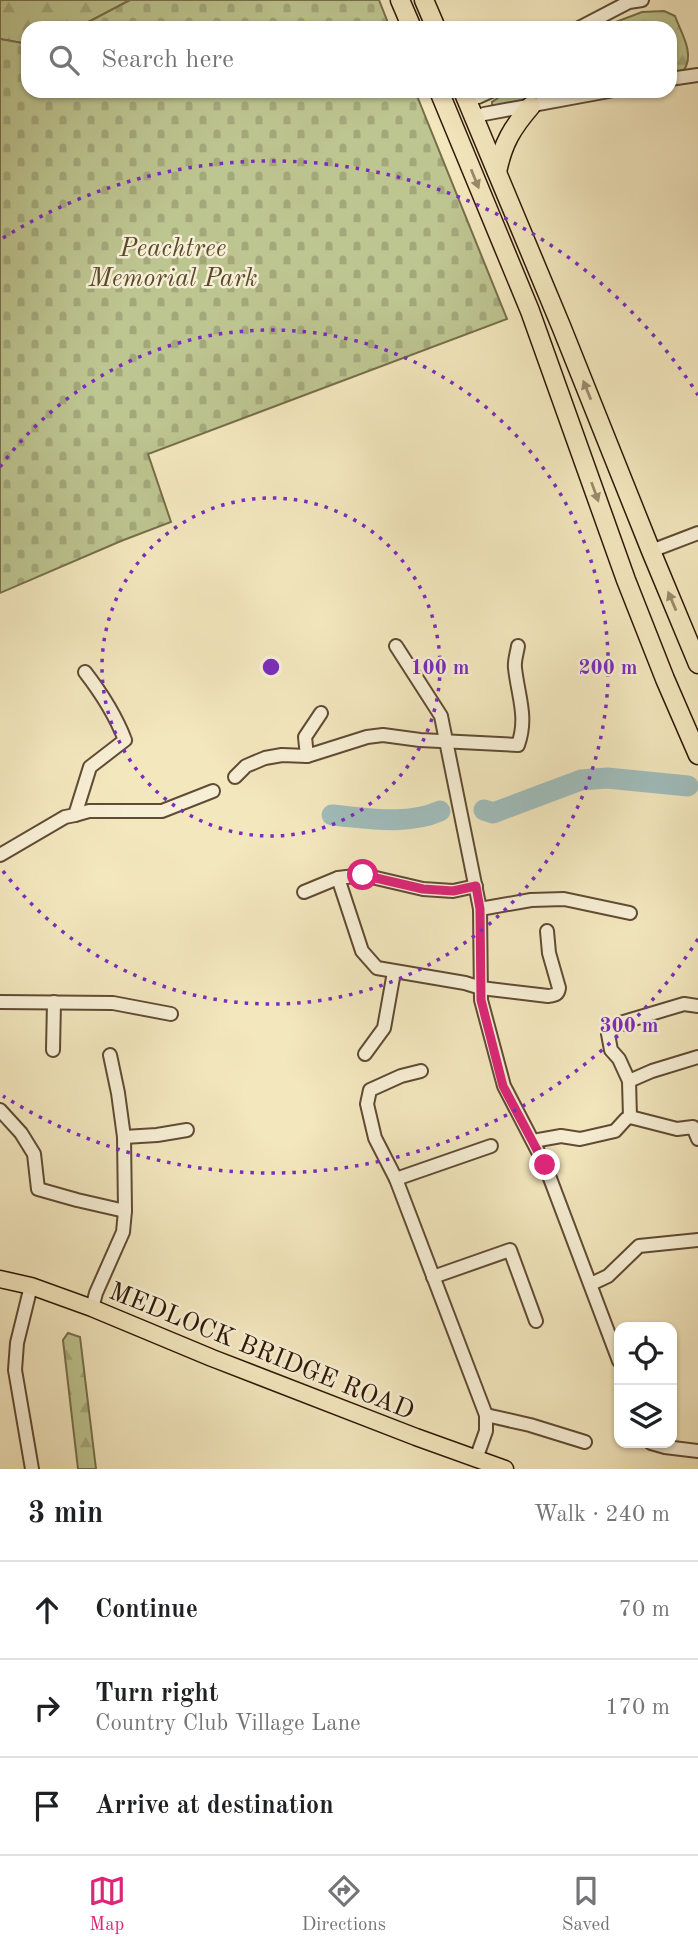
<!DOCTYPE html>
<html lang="en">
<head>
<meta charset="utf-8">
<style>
	:root { --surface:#fff; --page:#f6f6f6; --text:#202124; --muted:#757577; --line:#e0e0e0; --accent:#db2777 }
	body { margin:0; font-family:"Old Standard TT",serif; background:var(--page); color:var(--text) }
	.controls { position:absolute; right:21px; bottom:21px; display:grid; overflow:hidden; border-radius:14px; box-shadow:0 2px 5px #0004 }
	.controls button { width:63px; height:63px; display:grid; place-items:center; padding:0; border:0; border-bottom:2px solid var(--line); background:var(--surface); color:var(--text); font:35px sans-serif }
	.stop { position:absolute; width:21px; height:21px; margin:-16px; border:5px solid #db2777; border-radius:50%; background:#fff }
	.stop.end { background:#db2777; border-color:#fff; box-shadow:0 2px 7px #0008 }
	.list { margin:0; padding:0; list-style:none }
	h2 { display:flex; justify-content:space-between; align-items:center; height:91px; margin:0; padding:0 28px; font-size:30px }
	h2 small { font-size:23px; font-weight:400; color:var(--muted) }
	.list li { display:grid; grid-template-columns:46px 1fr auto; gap:21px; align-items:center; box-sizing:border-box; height:98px; padding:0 28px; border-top:2px solid var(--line) }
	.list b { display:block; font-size:26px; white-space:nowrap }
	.list p { margin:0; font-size:23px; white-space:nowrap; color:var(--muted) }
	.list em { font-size:23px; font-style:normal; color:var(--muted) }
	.icon { flex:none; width:38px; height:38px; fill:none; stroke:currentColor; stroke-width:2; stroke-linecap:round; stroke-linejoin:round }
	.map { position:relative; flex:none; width:698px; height:1469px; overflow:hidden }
	.search { position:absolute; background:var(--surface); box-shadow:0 2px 5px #0004; left:21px; right:21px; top:21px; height:77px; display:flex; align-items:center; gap:18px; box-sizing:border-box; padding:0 24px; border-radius:21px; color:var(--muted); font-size:26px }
	.sheet { height:385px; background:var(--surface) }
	nav { display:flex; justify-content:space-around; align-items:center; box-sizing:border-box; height:98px; border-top:2px solid var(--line); background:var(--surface); font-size:19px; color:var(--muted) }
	nav a { display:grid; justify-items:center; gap:4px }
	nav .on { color:var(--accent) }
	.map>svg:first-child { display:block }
</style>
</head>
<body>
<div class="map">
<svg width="698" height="1469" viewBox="0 0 698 1469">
	<defs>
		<pattern id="forest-firs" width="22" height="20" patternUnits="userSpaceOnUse" patternTransform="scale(1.75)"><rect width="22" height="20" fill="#bdc590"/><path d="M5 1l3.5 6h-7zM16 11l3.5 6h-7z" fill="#a3a87b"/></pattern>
		<pattern id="cemetery-stones" width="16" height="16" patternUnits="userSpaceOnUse" patternTransform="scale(1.75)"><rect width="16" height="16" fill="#bdc590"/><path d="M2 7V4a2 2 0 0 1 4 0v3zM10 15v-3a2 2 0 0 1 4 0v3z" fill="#a3a87b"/></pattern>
	</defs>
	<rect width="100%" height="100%" fill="#f3e7be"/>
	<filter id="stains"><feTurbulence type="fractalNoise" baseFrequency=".00286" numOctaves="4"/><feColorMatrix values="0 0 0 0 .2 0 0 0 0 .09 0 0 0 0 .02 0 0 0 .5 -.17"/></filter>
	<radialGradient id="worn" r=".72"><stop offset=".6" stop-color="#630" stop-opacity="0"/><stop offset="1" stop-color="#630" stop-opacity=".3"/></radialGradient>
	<g fill="url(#forest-firs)" stroke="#766e4b" stroke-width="2">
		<path d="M0,0H130L77,28H28V44L0,39Z"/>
		<path d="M664,11L675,16C681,33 695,53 684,70L670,73V28H600L642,12Z"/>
		<path d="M508,91H567L496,107L492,106V102Z"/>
		<path d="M68,1333L80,1337L96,1469H78L63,1340Z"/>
	</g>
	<g fill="url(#cemetery-stones)" stroke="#766e4b" stroke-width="2">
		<path d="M130,0H379L390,28H77Z"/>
		<path d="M0,39L28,44V91H415L507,319L148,454L171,522L121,541L0,593Z"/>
	</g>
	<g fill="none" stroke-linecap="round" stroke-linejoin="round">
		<g stroke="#a0bdbc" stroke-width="21">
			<path d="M484,810L493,813L581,780L607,778L688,786"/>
			<path d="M332,815C367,818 406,826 440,811"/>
		</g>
		<g stroke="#604b34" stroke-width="16">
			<g id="minor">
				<path d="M579,28L629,2L642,0"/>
				<path d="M670,79L698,75"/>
				<path d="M478,97L491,91"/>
				<path d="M484,114L609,91"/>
				<path d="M651,551L698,533"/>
				<path d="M396,646L441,716L480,909L481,1000L504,1086L545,1165L619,1361"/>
				<path d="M307,756L305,737L321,713"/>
				<path d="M235,777L246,766L265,758L282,755L307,756L367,737L383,735L420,740L518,745C528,717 518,696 515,668C514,661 517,653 518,646"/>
				<path d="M75,815L89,811H162L213,791"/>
				<path d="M0,855L65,817L75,815L90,767L125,740C115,714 102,694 85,672"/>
				<path d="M338,878L362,951L377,968L465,983L481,988L548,996C555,995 558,995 559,988L549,953L547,931"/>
				<path d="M304,892L338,878L363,875L423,889L453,891L476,886"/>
				<path d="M480,909L531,900L564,899L630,913"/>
				<path d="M0,1002L113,1003L171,1014"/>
				<path d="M698,1006L684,1004L617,1024L608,1034L611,1050L619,1059L629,1081L652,1071L698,1057"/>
				<path d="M53,1050L54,1002"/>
				<path d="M365,1054L384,1028L394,972"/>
				<path d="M421,1071L401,1076L370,1090L367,1104L375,1138L396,1179L486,1415V1431L476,1459"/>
				<path d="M629,1081L630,1117"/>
				<path d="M0,1110L21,1133L34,1154L38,1189L77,1200L125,1211"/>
				<path d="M124,1137L157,1135L187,1130"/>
				<path d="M533,1141L561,1136L580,1139L615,1131L626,1119L630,1117L677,1129L693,1127L698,1139"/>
				<path d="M396,1179L491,1146"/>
				<path d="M433,1277L510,1250L536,1321"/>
				<path d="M591,1284L608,1276L639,1246L698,1240"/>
				<path d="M31,1286L17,1343L15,1370L32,1469"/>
				<path d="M92,1308L96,1293L123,1232L125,1211L124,1137L118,1093L110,1055"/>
				<path d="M486,1415L530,1425L585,1442"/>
				<path d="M651,1443L665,1447L698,1451"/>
			</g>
		</g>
		<g stroke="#2f1706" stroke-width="19">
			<path id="major" d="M0,1279L31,1286L92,1308L212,1358L416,1437L505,1469"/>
		</g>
		<g stroke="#2f1706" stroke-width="21">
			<g id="highway">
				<path d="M400,0L412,28"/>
				<path d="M424,0L436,28"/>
				<path d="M439,91L530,311L626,580L665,679L698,755"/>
				<path d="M463,91L561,326L651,551L698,664"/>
				<path d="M497,172C503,143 512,128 531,106"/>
			</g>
		</g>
		<use href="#minor" stroke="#f7efd5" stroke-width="12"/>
		<use href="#major" stroke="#f3e7be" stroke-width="16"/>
		<use href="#highway" stroke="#f3e7be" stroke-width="18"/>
	</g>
	<defs><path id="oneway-solid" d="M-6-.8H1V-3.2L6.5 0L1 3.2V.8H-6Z" transform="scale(1.75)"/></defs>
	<g fill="#9b896b">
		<use href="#oneway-solid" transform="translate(475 179) rotate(68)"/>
		<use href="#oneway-solid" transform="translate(587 390) rotate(-112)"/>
		<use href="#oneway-solid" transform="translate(595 492) rotate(70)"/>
		<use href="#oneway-solid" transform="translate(672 601) rotate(-113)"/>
	</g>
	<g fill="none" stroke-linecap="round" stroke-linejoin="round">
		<path stroke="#db2777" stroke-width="9" d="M363,875L423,889L453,891L476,886L480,909L481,1000L503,1086L545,1165"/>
	</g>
	<g fill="none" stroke="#7b2cbf" stroke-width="3.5" stroke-dasharray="3.5 7">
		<circle cx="271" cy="667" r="169"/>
		<path d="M0 467A337 337 0 1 1 0 867"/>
		<path d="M698 939A506 506 0 0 1 3 1096M3 238A506 506 0 0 1 698 395"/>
	</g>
	<g text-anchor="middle" stroke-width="5" stroke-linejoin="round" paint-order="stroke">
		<g font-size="26" font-style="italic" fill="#5a4b2f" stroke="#f7efd5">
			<text x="173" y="256">Peachtree<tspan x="173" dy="30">Memorial Park</tspan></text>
		</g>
		<g font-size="26" fill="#2f1706" stroke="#f7efd5">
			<text transform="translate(262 1350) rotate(22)" y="9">MEDLOCK BRIDGE ROAD</text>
		</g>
	</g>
	<circle cx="271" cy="667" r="10" fill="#7b2cbf" stroke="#f7efd5" stroke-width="3.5"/>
	<g font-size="21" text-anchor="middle" font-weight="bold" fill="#7b2cbf" stroke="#f7efd5" stroke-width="5" stroke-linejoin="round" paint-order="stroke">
		<text x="440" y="674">100 m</text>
		<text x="608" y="674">200 m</text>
		<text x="629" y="1032">300 m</text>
	</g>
	<rect width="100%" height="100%" filter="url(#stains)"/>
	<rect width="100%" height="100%" fill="url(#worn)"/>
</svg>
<div class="controls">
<button><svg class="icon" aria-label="locate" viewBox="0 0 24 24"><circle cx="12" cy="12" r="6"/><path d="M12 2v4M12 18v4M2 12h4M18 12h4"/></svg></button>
<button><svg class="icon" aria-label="layers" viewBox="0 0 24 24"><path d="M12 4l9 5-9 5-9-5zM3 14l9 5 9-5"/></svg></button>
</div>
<div class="stop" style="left:363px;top:875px"></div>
<div class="stop end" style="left:545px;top:1165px"></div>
<div class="search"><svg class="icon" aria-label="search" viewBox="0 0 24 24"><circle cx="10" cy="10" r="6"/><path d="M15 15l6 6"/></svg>Search here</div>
</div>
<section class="sheet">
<h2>3 min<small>Walk · 240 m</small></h2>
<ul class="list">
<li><svg class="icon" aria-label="ahead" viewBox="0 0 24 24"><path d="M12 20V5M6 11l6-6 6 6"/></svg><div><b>Continue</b></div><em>70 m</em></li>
<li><svg class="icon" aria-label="right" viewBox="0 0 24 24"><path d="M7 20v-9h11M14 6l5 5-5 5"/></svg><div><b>Turn right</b><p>Country Club Village Lane</p></div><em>170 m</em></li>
<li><svg class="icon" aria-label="arrive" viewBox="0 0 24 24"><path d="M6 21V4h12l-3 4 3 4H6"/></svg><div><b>Arrive at destination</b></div></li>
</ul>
</section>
<nav>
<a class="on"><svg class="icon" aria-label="map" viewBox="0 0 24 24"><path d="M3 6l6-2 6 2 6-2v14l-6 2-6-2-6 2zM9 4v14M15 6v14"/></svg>Map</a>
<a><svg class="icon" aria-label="directions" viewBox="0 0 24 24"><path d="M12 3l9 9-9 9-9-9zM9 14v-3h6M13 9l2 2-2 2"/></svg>Directions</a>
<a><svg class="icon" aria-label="saved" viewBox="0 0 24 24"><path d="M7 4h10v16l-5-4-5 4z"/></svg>Saved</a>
</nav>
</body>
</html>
